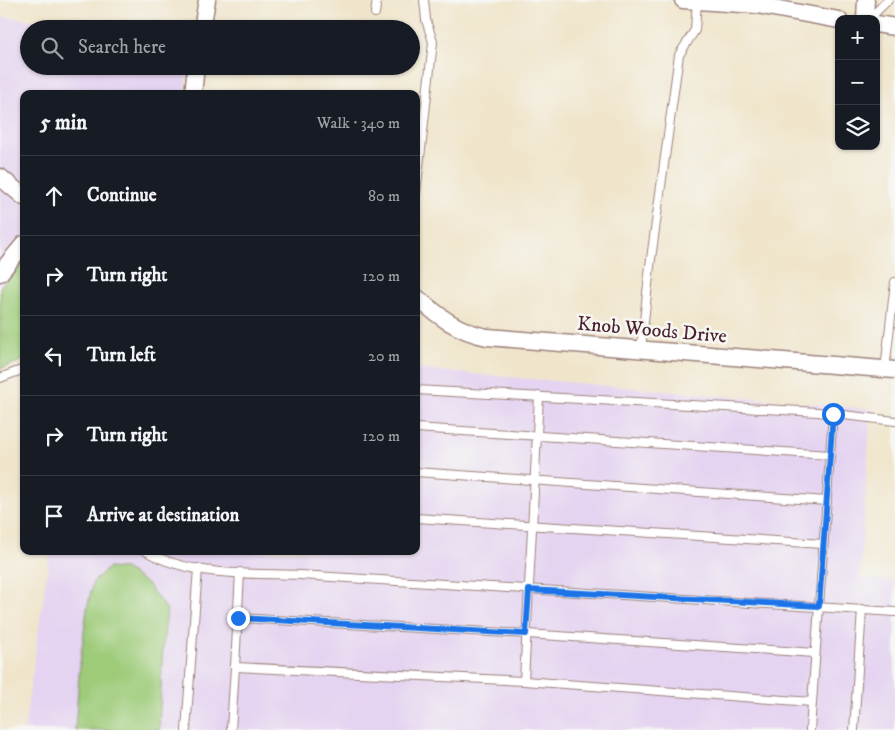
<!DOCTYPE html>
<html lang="en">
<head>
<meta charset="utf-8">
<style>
	:root { --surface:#171b24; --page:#20242c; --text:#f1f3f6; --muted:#9ea1a6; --line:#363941 }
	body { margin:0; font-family:"IM FELL DW Pica",serif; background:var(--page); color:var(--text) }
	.controls { position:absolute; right:15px; top:15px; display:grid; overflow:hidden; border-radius:10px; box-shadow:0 1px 4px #0004 }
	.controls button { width:45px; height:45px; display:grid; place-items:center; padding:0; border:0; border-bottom:1px solid var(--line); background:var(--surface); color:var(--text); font:25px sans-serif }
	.stop { position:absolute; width:15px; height:15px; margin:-11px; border:4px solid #1a73e8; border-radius:50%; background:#fff }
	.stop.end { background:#1a73e8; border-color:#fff; box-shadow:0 1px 5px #0008 }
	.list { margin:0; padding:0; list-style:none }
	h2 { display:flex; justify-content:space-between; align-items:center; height:65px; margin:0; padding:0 20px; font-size:21px }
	h2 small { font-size:16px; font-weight:400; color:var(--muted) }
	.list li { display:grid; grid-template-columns:32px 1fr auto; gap:15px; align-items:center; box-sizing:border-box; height:80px; padding:0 20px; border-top:1px solid var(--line) }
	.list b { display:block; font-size:19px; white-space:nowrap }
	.list em { font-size:16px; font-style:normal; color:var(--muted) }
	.icon { flex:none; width:28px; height:28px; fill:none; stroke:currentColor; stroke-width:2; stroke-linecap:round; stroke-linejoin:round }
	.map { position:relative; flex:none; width:895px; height:730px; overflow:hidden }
	.search { position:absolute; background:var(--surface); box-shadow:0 1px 4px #0004; left:20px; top:20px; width:400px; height:55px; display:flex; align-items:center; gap:12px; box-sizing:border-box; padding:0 18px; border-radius:28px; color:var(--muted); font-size:19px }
	.panel { position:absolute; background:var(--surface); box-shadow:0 1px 4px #0004; left:20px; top:90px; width:400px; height:465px; border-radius:10px }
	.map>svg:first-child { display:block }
</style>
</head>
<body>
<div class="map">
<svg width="895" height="730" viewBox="0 0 895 730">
	<rect width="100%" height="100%" fill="#f6f6f2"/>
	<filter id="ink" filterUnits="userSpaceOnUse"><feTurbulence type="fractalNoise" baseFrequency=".02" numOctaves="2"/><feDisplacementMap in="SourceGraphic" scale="10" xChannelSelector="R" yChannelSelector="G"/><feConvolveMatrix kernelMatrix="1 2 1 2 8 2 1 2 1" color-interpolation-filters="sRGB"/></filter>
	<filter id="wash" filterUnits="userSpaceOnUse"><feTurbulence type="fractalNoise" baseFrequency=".0096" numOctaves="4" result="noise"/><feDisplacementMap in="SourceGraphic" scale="20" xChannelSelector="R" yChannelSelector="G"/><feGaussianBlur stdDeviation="1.12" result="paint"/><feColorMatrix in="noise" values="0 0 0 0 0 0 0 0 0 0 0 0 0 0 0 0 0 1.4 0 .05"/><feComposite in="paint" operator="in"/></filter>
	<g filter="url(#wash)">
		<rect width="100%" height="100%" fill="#f0e5cb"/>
		<g fill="#e4d3f1">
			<path d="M0,16L92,29H29V66H188L185,94H24V259L0,287Z"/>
			<path d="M416,369L871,409L860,578L895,581V730H24L50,551H416Z"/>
		</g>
		<g fill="#9dcb78" stroke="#747552">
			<path d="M24,259V360L0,369V287Z"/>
			<path d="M108,568L125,569L147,584L167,610L163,644L159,730H75L80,663L87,609L93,582Z"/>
		</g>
	</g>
	<g filter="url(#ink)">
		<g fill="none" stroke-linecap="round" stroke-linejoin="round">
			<g stroke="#9d827b" stroke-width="10">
				<g id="lane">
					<path d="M375,13L377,0"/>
					<path d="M869,19L888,0"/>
					<path d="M416,193L433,42L426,20L424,0"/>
					<path d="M641,349L650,266L679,55L695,30L697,1"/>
					<path d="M885,370L895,282"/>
					<path d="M0,378L24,369"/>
					<path d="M416,390L818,412L895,421"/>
					<path d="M416,428L830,455"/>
					<path d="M416,472L827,501"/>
					<path d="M416,518L823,544"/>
					<path d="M146,551C188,577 252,573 300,575L895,612"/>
					<path d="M240,572L235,667L524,681L812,702"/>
					<path d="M238,618L527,634L815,653"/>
					<path d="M524,681L539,396"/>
					<path d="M186,730L198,568"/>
					<path d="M231,730L235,667"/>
					<path d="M810,730L833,414"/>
					<path d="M854,730L862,609"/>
				</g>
			</g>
			<g stroke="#9d827b" stroke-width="19">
				<g id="street">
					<path d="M683,0L757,5L839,20"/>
					<path d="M865,19L866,0"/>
					<path d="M876,24L895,27"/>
					<path d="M202,29L207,0"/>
					<path d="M193,94L196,66"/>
					<path d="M0,177L24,197"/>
					<path d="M0,273L24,244"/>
					<path d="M416,297C440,317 457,331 487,337L895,370"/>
				</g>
			</g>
			<use href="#lane" stroke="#fff" stroke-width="8"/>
			<use href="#street" stroke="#fff" stroke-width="16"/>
		</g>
	</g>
	<g fill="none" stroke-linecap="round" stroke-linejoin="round" filter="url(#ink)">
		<path stroke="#1a73e8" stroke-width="6" d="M238,618L526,634L529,590L819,606L833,414"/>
	</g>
	<g text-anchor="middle" stroke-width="5" stroke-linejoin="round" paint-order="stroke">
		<g font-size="20" fill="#4a1f2b" stroke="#f6f6f2">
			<text transform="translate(652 329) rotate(5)" y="7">Knob Woods Drive</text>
		</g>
	</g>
</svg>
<div class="controls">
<button>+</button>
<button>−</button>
<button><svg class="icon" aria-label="layers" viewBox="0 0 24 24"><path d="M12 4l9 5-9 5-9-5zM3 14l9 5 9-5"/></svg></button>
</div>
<div class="stop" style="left:833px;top:414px"></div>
<div class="stop end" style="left:238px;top:618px"></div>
<div class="search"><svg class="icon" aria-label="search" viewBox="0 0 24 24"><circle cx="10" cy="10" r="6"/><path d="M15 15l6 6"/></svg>Search here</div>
<section class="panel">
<h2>5 min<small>Walk · 340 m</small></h2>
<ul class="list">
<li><svg class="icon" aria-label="ahead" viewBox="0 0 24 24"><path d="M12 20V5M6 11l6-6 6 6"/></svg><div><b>Continue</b></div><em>80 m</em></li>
<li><svg class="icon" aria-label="right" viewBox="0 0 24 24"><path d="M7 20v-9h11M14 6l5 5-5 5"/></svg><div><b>Turn right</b></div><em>120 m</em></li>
<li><svg class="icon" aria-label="left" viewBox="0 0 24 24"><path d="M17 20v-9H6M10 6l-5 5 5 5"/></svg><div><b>Turn left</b></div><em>20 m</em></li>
<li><svg class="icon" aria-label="right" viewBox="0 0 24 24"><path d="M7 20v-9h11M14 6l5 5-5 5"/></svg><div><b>Turn right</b></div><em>120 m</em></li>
<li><svg class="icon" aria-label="arrive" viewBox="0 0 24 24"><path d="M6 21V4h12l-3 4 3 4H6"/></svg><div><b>Arrive at destination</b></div></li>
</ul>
</section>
</div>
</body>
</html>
